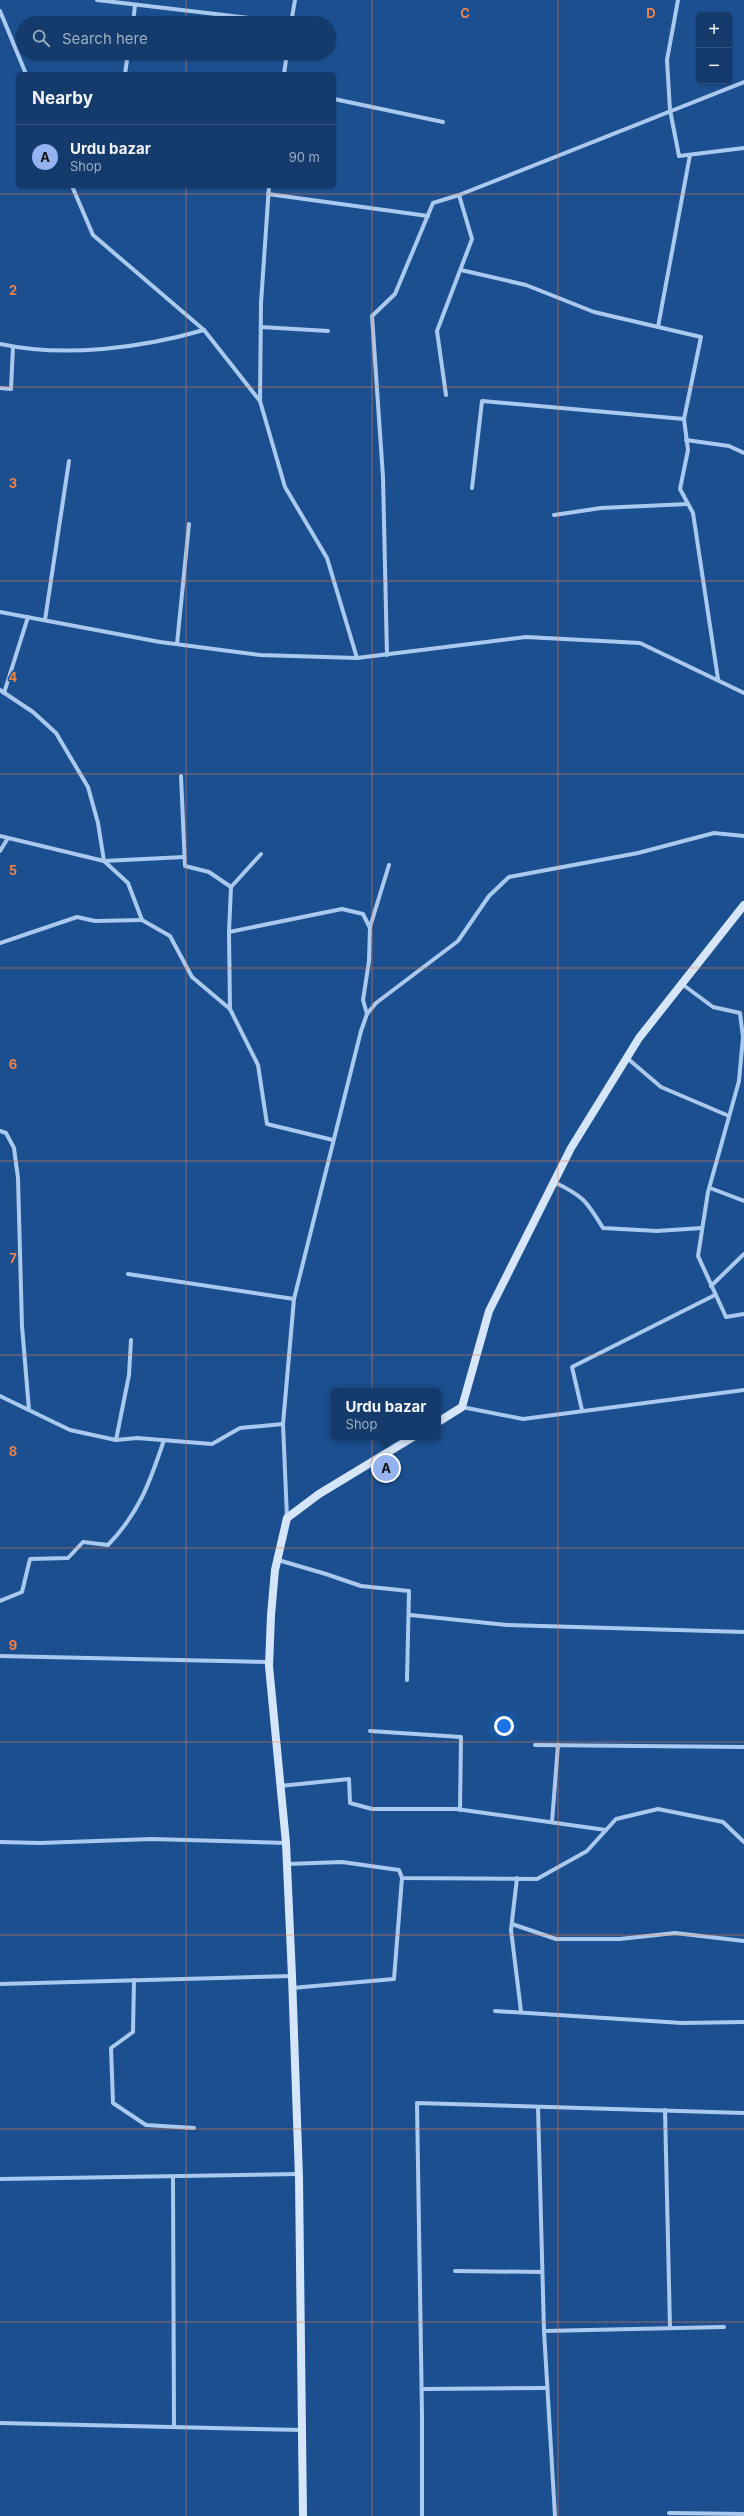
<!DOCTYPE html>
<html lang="en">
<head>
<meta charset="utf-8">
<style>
	:root { --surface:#143b6b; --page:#214673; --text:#f1f3f6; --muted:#9dadc1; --line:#33557e; --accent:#95b2f1 }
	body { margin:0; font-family:Inter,sans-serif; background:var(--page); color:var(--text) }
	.controls { position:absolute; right:12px; top:12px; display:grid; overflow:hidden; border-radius:6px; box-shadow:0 1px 3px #0004 }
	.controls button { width:36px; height:36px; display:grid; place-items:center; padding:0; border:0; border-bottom:1px solid var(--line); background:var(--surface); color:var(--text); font:20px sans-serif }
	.you { position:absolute; left:504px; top:1726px; width:14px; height:14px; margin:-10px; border:3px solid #fff; border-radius:50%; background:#1a73e8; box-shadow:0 0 0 6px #1a73e833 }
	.badge { display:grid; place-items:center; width:26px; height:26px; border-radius:50%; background:var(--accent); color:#111; font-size:13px; font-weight:700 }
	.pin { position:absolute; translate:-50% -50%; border:2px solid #fff; box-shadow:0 1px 4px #0006 }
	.popup { position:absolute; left:331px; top:1388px; width:110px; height:52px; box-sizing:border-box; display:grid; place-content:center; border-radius:6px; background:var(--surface); filter:drop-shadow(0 1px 3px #0005); font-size:13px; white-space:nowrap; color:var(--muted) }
	.popup b { font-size:15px; color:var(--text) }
	.popup::after { content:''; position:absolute; left:50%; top:100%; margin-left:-8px; border:8px solid transparent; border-top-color:var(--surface) }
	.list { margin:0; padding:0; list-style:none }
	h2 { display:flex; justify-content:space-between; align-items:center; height:52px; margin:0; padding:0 16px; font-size:17px }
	h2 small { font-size:13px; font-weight:400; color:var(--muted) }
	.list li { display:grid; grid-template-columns:26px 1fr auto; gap:12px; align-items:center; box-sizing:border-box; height:64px; padding:0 16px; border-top:1px solid var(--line) }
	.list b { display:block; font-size:15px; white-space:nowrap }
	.list p { margin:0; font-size:13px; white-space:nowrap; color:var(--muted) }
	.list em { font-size:13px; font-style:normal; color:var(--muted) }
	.icon { flex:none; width:22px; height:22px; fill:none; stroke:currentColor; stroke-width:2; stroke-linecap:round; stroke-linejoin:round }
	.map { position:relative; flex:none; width:744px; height:2516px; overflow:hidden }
	.search { position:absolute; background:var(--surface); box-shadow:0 1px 3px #0004; left:16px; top:16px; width:320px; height:44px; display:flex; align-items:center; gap:10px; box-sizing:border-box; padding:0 14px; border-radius:22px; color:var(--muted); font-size:15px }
	.panel { position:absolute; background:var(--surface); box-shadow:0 1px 3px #0004; left:16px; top:72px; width:320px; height:116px; border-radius:6px }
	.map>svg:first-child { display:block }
</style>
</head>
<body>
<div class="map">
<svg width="744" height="2516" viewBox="0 0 744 2516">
	<rect width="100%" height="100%" fill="#1b4f8f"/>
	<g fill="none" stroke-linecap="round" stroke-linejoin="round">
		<g stroke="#a9c9ee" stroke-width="4">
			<path d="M97,0L291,23"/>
			<path d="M678,0L667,60L670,110L679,156L744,148"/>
			<path d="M0,11L26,74"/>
			<path d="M133,23L135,5"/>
			<path d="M291,23L295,0"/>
			<path d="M125,74L128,53"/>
			<path d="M284,74L287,53"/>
			<path d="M334,99L443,122"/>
			<path d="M72,186L93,235L204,330L260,401"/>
			<path d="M269,186L261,303L260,401L285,487L327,558L357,658"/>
			<path d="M268,194L428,216"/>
			<path d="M461,270L526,285L594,312L701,337L684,419L688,450L680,489L693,513L718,679"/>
			<path d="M261,327L328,331"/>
			<path d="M658,327L690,155"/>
			<path d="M0,344C65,358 141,348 204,330"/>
			<path d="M0,388L11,389L13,347"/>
			<path d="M446,395L437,331L472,239L459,195"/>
			<path d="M686,440L729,446L744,453"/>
			<path d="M472,488L482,401L684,419"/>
			<path d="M554,515L601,508L688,504"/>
			<path d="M0,612L160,642L260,655L357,658L526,637L640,643L744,693"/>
			<path d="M45,620L69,461"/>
			<path d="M177,644L189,524"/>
			<path d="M387,655L383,477L372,316L395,294L433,203L459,195L744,82"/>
			<path d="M0,690L33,712L56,733L88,787L98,823L104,861L128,883L142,920L170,936L192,977L230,1009L258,1065L267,1124L333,1140"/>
			<path d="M4,693L28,617"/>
			<path d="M181,776L185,866L209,872L231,887"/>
			<path d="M0,836L104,861L184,857"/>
			<path d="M0,851L8,838"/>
			<path d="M229,932L342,909L363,914L369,926"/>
			<path d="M0,943L77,917L95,921L142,920"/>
			<path d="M682,984L713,1007L740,1013L743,1037L739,1081L708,1192L698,1256L726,1317L744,1314"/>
			<path d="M230,1009L229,932L231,887L261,854"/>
			<path d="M367,1014L363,1000L369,961L370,927L389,865"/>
			<path d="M627,1058L661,1087L729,1116"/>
			<path d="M0,1131L6,1133L14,1148L18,1178L22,1326L29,1410"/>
			<path d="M554,1182C583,1196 586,1200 603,1228L657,1231L702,1228"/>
			<path d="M710,1188L744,1201"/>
			<path d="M128,1274L294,1299"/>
			<path d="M711,1286L744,1254"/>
			<path d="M0,1396L70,1430L116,1440L137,1438L212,1444L240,1428L283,1424"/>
			<path d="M462,1407L523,1419L744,1390"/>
			<path d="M582,1410L572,1367L715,1295"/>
			<path d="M116,1440L129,1375L131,1340"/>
			<path d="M287,1518L283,1424L294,1299L361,1031L367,1014L376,1003L458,941L489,896L509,877L638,853L714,833L744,836"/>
			<path d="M278,1560L326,1574L361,1586L409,1591L407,1680"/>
			<path d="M0,1601L22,1592L30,1559L68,1558L83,1542L108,1545C139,1513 150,1482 164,1440"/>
			<path d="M410,1615L507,1625L744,1632"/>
			<path d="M0,1656L269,1662"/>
			<path d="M370,1731L461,1737L460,1810"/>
			<path d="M535,1745L744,1747"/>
			<path d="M280,1786L349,1779L350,1803L372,1809H456L606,1830"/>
			<path d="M552,1822L558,1745"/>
			<path d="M0,1842L40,1843L152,1839L286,1843"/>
			<path d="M287,1864L342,1862L399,1870L402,1878L537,1879L587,1851L616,1819L658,1809L723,1822L744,1842"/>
			<path d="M517,1878L511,1930L521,2011"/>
			<path d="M512,1924L556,1939H620L675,1933L744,1941"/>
			<path d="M134,1980L133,2032L111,2048L113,2103L146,2125L194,2128"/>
			<path d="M0,1984L292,1976"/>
			<path d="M292,1988L394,1979L402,1878"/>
			<path d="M495,2011L682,2023L744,2022"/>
			<path d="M538,2107L544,2331L555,2516"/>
			<path d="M665,2110L670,2328"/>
			<path d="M173,2177L174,2427"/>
			<path d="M0,2179L298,2174"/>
			<path d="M455,2271L542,2272"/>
			<path d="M544,2331L724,2327"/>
			<path d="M422,2389L547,2388"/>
			<path d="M0,2423L302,2430"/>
			<path d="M669,2513L744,2514"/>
			<path d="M422,2516V2415L417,2103L744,2113"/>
		</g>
		<g stroke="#d6e6fa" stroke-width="8">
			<path d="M438,1422L462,1407L489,1311L571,1148L639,1038L744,905"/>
			<path d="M303,2516L299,2178L292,1976L286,1843L269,1666L271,1615L275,1570L287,1518L319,1494L413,1437"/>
		</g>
	</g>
	<path fill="none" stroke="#ee8249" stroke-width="1" stroke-opacity="0.55" d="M186,0V23M372,0V2516M558,0V2516M186,53V74M186,186V2516M0,194H744M0,387H744M0,581H744M0,774H744M0,968H744M0,1161H744M0,1355H744M0,1548H744M0,1742H744M0,1935H744M0,2129H744M0,2322H744"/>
	<g font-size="13" text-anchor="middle" font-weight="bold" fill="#ee8249" stroke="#1b4f8f" stroke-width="3" stroke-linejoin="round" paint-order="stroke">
		<text x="465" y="18">C</text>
		<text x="651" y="18">D</text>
		<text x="13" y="295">2</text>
		<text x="13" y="488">3</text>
		<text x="13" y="682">4</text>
		<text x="13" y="875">5</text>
		<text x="13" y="1069">6</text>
		<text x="13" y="1263">7</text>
		<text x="13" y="1456">8</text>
		<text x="13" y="1650">9</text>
	</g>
</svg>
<div class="controls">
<button>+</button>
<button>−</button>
</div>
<div class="you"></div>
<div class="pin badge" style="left:386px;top:1468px">A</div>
<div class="popup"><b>Urdu bazar</b>Shop</div>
<div class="search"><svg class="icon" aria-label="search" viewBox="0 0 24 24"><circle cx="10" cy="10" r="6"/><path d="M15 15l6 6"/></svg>Search here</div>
<section class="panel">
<h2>Nearby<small></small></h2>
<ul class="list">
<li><span class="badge">A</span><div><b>Urdu bazar</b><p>Shop</p></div><em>90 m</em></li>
</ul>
</section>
</div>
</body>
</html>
